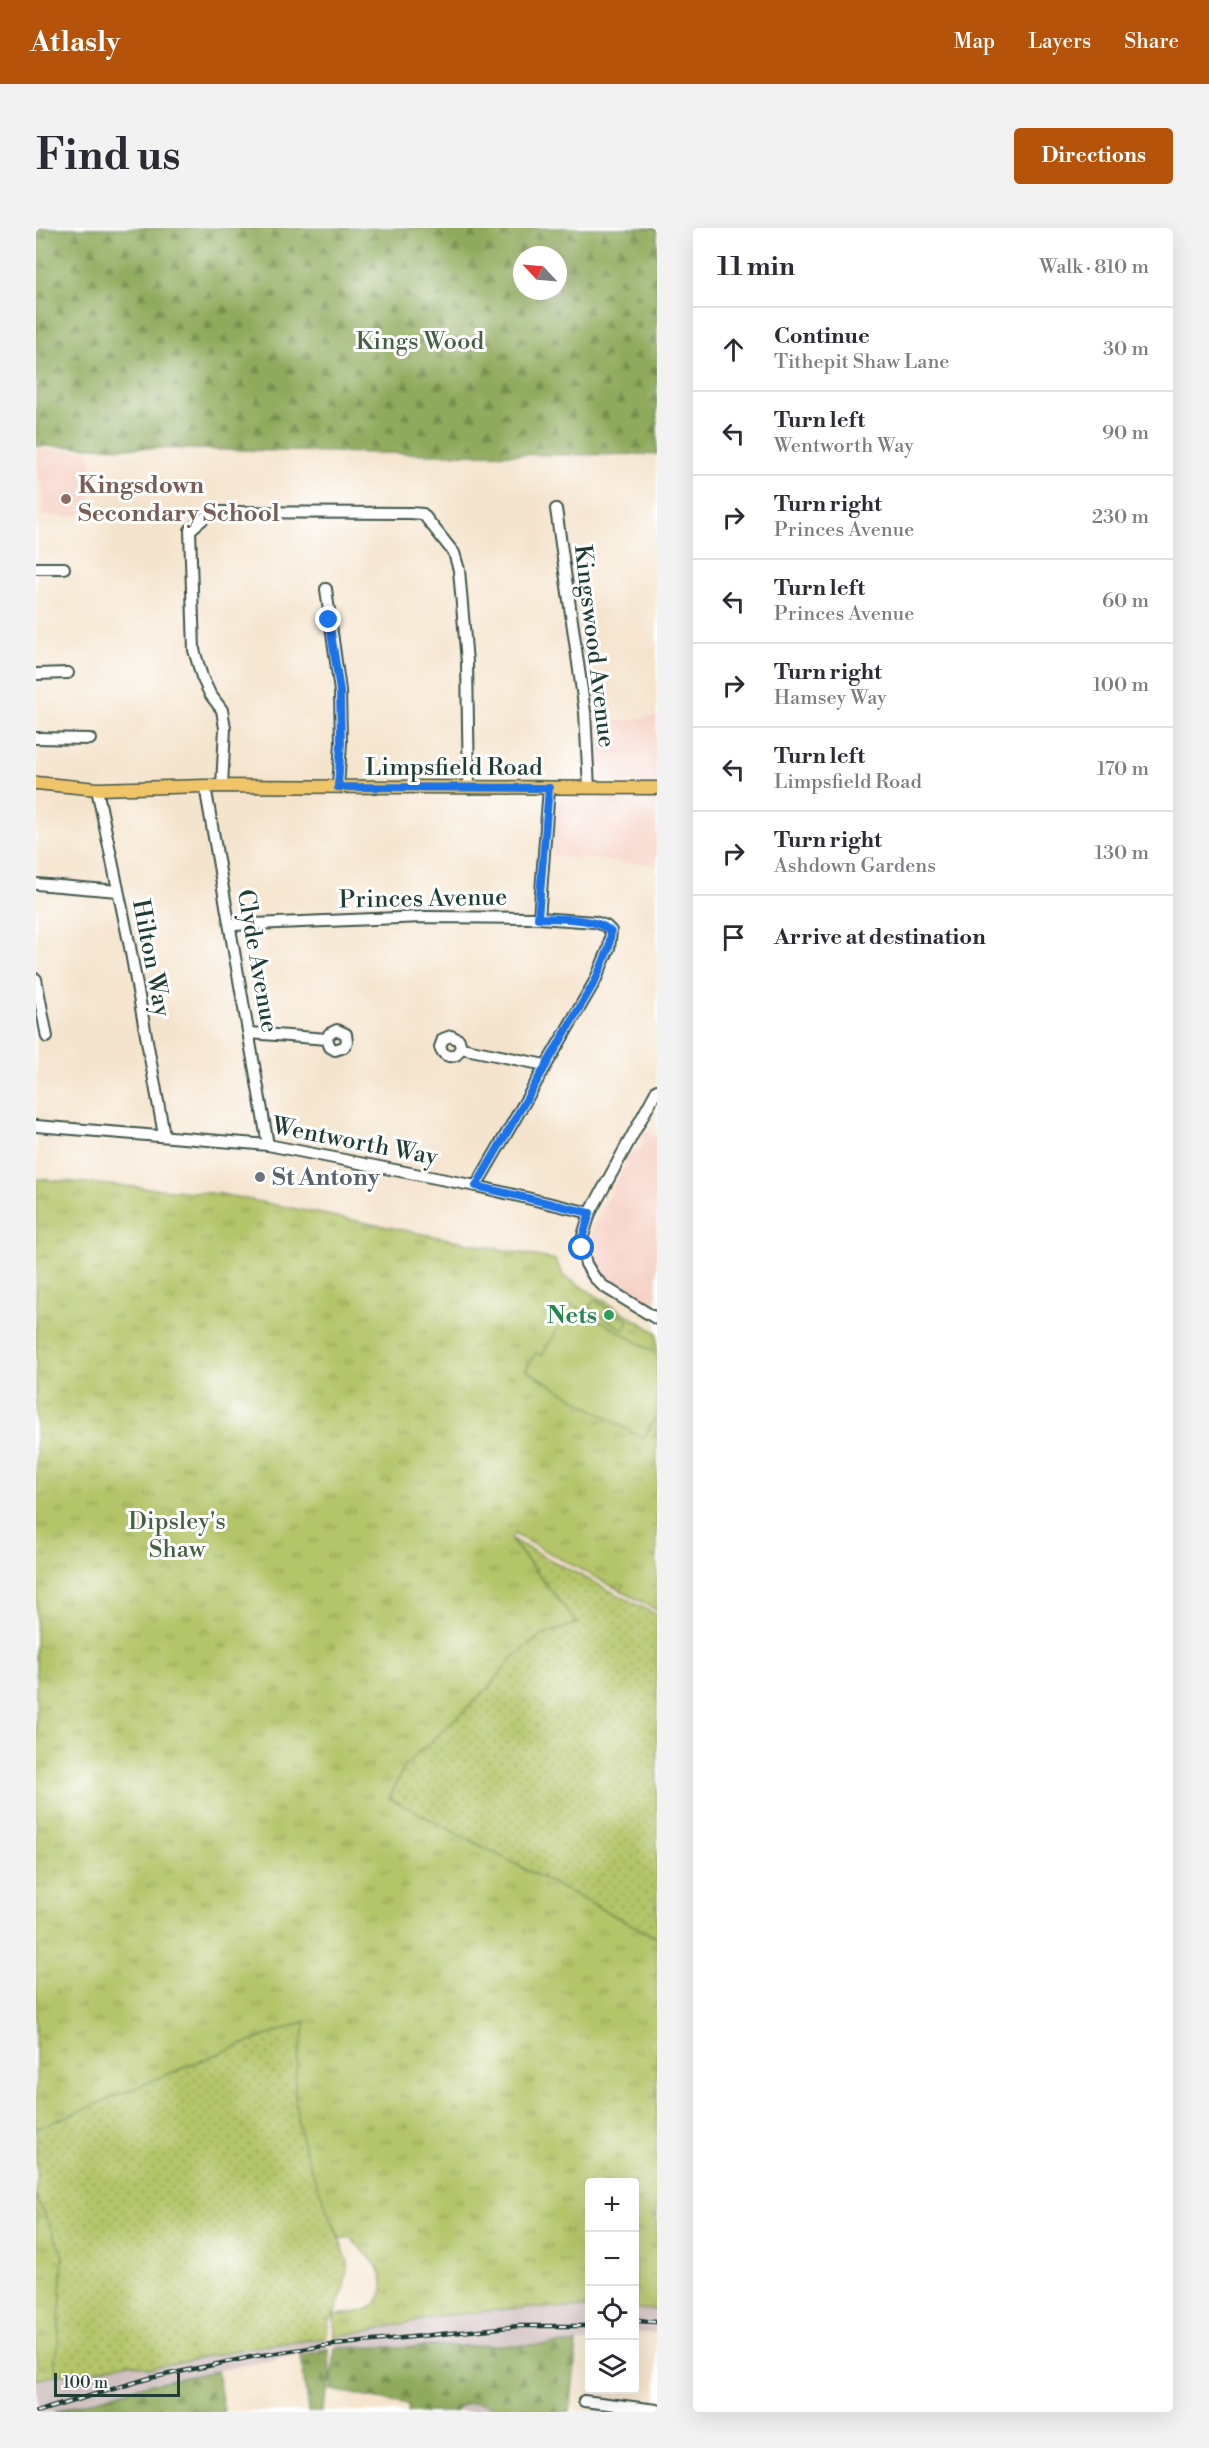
<!DOCTYPE html>
<html lang="en">
<head>
<meta charset="utf-8">
<style>
	:root { --surface:#fff; --page:#f2f2f3; --text:#2b2b33; --muted:#7c7c81; --line:#e1e1e2; --accent:#b45309 }
	body { margin:0; font-family:"Libre Bodoni",serif; background:var(--page); color:var(--text) }
	.controls { position:absolute; right:18px; bottom:18px; display:grid; overflow:hidden; border-radius:6px; box-shadow:0 6px 24px #0002 }
	.controls button { width:54px; height:54px; display:grid; place-items:center; padding:0; border:0; border-bottom:2px solid var(--line); background:var(--surface); color:var(--text); font:30px sans-serif }
	.compass { position:absolute; left:477px; top:18px; width:54px; height:54px; border-radius:50%; background:var(--surface); box-shadow:0 6px 24px #0002; rotate:296deg }
	.scale { position:absolute; left:18px; bottom:15px; width:126px; box-sizing:border-box; padding-left:6px; border:3px solid #1f3d34; border-top:0; font-size:16px; line-height:21px; white-space:nowrap; color:#1f3d34; -webkit-text-stroke:4px #fff; paint-order:stroke }
	.stop { position:absolute; width:18px; height:18px; margin:-14px; border:4px solid #1a73e8; border-radius:50%; background:#fff }
	.stop.end { background:#1a73e8; border-color:#fff; box-shadow:0 2px 6px #0008 }
	.list { margin:0; padding:0; list-style:none }
	h2 { display:flex; justify-content:space-between; align-items:center; height:78px; margin:0; padding:0 24px; font-size:26px }
	h2 small { font-size:20px; font-weight:400; color:var(--muted) }
	.list li { display:grid; grid-template-columns:39px 1fr auto; gap:18px; align-items:center; box-sizing:border-box; height:84px; padding:0 24px; border-top:2px solid var(--line) }
	.list b { display:block; font-size:22px; white-space:nowrap }
	.list p { margin:0; font-size:20px; white-space:nowrap; color:var(--muted) }
	.list em { font-size:20px; font-style:normal; color:var(--muted) }
	.icon { flex:none; width:33px; height:33px; fill:none; stroke:currentColor; stroke-width:2; stroke-linecap:round; stroke-linejoin:round }
	.map { position:relative; flex:none; width:621px; height:2184px; overflow:hidden; border-radius:6px }
	header { display:flex; align-items:center; gap:36px; box-sizing:border-box; height:84px; padding:0 30px; background:var(--accent); color:#fff }
	header strong { font-size:28px }
	nav { display:flex; gap:33px; margin-inline-start:auto; font-size:21px }
	.intro { display:flex; align-items:center; justify-content:space-between; box-sizing:border-box; height:144px; padding:0 36px }
	h1 { margin:0; font-size:42px }
	.button { padding:15px 27px; border-radius:6px; background:var(--accent); color:#fff; font-size:21px; font-weight:700 }
	main { display:flex; gap:36px; padding:0 36px }
	aside { flex:1; background:var(--surface); border-radius:6px; box-shadow:0 6px 24px #0002 }
	.map>svg:first-child { display:block }
</style>
</head>
<body>
<header>
<strong>Atlasly</strong>
<nav><a>Map</a><a>Layers</a><a>Share</a></nav>
</header>
<div class="intro"><h1>Find us</h1><a class="button">Directions</a></div>
<main>
<div class="map">
<svg width="621" height="2184" viewBox="0 0 621 2184">
	<defs>
		<pattern id="grass-dots" width="8" height="8" patternUnits="userSpaceOnUse" patternTransform="scale(1.5)"><rect width="8" height="8" fill="#b4c467"/><path d="M2 2h.1M6 6h.1" fill="none" stroke="#92a056" stroke-width="1.8" stroke-linecap="round"/></pattern>
		<pattern id="forest-firs" width="22" height="20" patternUnits="userSpaceOnUse" patternTransform="scale(1.5)"><rect width="22" height="20" fill="#8faa5c"/><path d="M5 1l3.5 6h-7zM16 11l3.5 6h-7z" fill="#748c4d"/></pattern>
		<pattern id="park-tufts" width="24" height="20" patternUnits="userSpaceOnUse" patternTransform="scale(1.5)"><rect width="24" height="20" fill="#b4c467"/><path d="M3 7l-1-3M5 7V3M7 7l1-3M15 17l-1-3M17 17v-4M19 17l1-3" fill="none" stroke="#92a056"/></pattern>
	</defs>
	<rect width="100%" height="100%" fill="#fff"/>
	<filter id="ink" filterUnits="userSpaceOnUse"><feTurbulence type="fractalNoise" baseFrequency=".0167" numOctaves="2"/><feDisplacementMap in="SourceGraphic" scale="12" xChannelSelector="R" yChannelSelector="G"/><feConvolveMatrix kernelMatrix="1 2 1 2 8 2 1 2 1" color-interpolation-filters="sRGB"/></filter>
	<filter id="wash" filterUnits="userSpaceOnUse"><feTurbulence type="fractalNoise" baseFrequency=".008" numOctaves="4" result="noise"/><feDisplacementMap in="SourceGraphic" scale="24" xChannelSelector="R" yChannelSelector="G"/><feGaussianBlur stdDeviation="1.35" result="paint"/><feColorMatrix in="noise" values="0 0 0 0 0 0 0 0 0 0 0 0 0 0 0 0 0 1.4 0 .05"/><feComposite in="paint" operator="in"/></filter>
	<g filter="url(#wash)">
		<rect width="100%" height="100%" fill="#f5e4cd"/>
		<g fill="#f6d1c5">
			<path d="M0,222L55,223V288H6V254H0Z"/>
			<path d="M621,488V555L560,552L555,497Z"/>
			<path d="M592,564L621,566V637L516,628L522,567Z"/>
			<path d="M608,902L621,910V1083L571,1053L556,1033L554,1021V1009L563,987L596,923H603L605,920L609,912L605,908Z"/>
		</g>
		<g fill="#d1bfbf">
			<path d="M486,2080H553V2113L541,2116L299,2120V2109L411,2087Z"/>
			<path d="M599,2081L621,2082V2105H599Z"/>
			<path d="M290,2110L292,2121L112,2156L18,2184H0V2152L6,2150L48,2146L93,2134L114,2140L218,2119Z"/>
			<path d="M439,2174L458,2179L465,2184H418L421,2180Z"/>
		</g>
		<g fill="url(#grass-dots)" stroke="#6a804e" stroke-width="1.5">
			<path d="M474,1311L621,1387V1710L353,1570L368,1539L455,1457L475,1431L503,1409L541,1395Z"/>
			<path d="M271,1793V1927L312,2034L308,2060L298,2087L293,2091L290,2110L218,2119L114,2140L93,2134L48,2146L21,2147L18,2134L22,2116L27,2028L0,1968V1901L176,1828Z"/>
		</g>
		<g fill="url(#forest-firs)" stroke="#577448" stroke-width="1.5" fill-rule="evenodd">
			<path d="M0,0H621V226C414,229 207,221 0,218ZM486,27H522V63H486Z"/>
			<path d="M541,2116L534,2184H465C452,2174 430,2169 418,2184H371L373,2177L295,2162L299,2120Z"/>
			<path d="M292,2121L295,2148L286,2184H272L265,2128Z"/>
			<path d="M181,2143L188,2184H18L112,2156Z"/>
		</g>
		<g fill="url(#park-tufts)" stroke="#6a804e" stroke-width="1.5">
			<path d="M0,951L185,966L519,1032L528,1048L621,1105V1382L478,1306L474,1311L541,1395L503,1409L475,1431L455,1457L368,1539L353,1570L621,1710V2082L599,2081L598,1954H554L553,2080H486L411,2087L299,2109L298,2087C308,2086 318,2086 327,2083C348,2076 353,2055 340,2037C333,2027 322,2019 314,2009L304,2011C283,1960 256,1908 259,1852C260,1832 267,1812 270,1793L176,1828L0,1901Z"/>
			<path d="M0,1968L27,2028L22,2116L18,2134L21,2147L0,2152Z"/>
		</g>
		<g fill="#b4c467" stroke="#6a804e" stroke-width="1.5">
			<path d="M558,1072L593,1093L588,1102L553,1080Z"/>
			<path d="M536,1076L621,1126V1187L607,1211L490,1142L500,1124L506,1128Z"/>
		</g>
	</g>
	<g filter="url(#ink)">
		<g fill="none" stroke-linecap="round" stroke-linejoin="round">
			<g stroke="#3f564b" stroke-width="14">
				<g id="minor">
					<path d="M520,281L549,484L553,560"/>
					<path d="M0,340H28"/>
					<path d="M290,361L304,463L305,515L302,559"/>
					<path d="M0,446L32,445"/>
					<path d="M0,510L54,511"/>
					<path d="M169,558L232,917"/>
					<path d="M186,558L189,500L186,482L174,466L166,449L158,422L154,302L174,285L183,284L374,285L387,286L418,325L423,342L431,434L433,560"/>
					<path d="M61,561L94,719L128,907"/>
					<path d="M0,656L82,663"/>
					<path d="M503,690L513,560"/>
					<path d="M195,697L387,689L503,690L559,694L570,698L575,703L573,720L559,753L440,958"/>
					<path d="M0,751L11,809"/>
					<path d="M214,805L291,811L294,819L299,822L308,819L311,814L310,806L301,802L293,806L291,811"/>
					<path d="M425,820L420,827C412,830 407,827 404,819L407,811L415,808L423,812L425,820L509,837"/>
					<path d="M621,862L554,985L547,1008L546,1020L550,1036L558,1049L567,1058L621,1091"/>
					<path d="M0,898L232,917L440,958L554,985"/>
					<path d="M548,2173L621,2182"/>
				</g>
			</g>
			<g stroke="#3f564b" stroke-width="15">
				<path id="major" d="M0,555L61,561L169,558L621,560"/>
			</g>
			<use href="#minor" stroke="#fff" stroke-width="10"/>
			<use href="#major" stroke="#f0c469" stroke-width="12"/>
			<g stroke="#1f3d34" stroke-width="4.5">
				<g id="rail">
					<path d="M598,2093L621,2094"/>
					<path d="M0,2184L114,2150L220,2128L288,2118L483,2098H554"/>
				</g>
			</g>
			<use href="#rail" stroke="#fff" stroke-width="2" stroke-dasharray="7" stroke-linecap="butt"/>
		</g>
	</g>
	<g fill="none" stroke-linecap="round" stroke-linejoin="round" filter="url(#ink)">
		<path stroke="#1a73e8" stroke-width="8" d="M293,392L304,463L305,515L302,559L513,560L502,690C522,691 562,689 575,704L573,720L559,753L440,958L554,985L547,1008L546,1020"/>
	</g>
	<circle fill="#8d6e63" stroke="#fff" stroke-width="2" cx="30" cy="271" r="6"/>
	<circle fill="#6b7280" stroke="#fff" stroke-width="2" cx="224" cy="949" r="6"/>
	<circle fill="#2e9e5b" stroke="#fff" stroke-width="2" cx="573" cy="1087" r="6"/>
	<g text-anchor="middle" stroke-width="6" stroke-linejoin="round" paint-order="stroke">
		<g font-size="24" fill="#445f41" stroke="#fff">
			<text x="384" y="121">Kings Wood</text>
			<text x="141" y="1301">Dipsley's<tspan x="141" dy="28">Shaw</tspan></text>
		</g>
		<g font-size="24" font-weight="bold" fill="#785e54" stroke="#fff" text-anchor="start">
			<text x="42" y="265">Kingsdown<tspan x="42" dy="28">Secondary School</tspan></text>
		</g>
		<g font-size="24" fill="#1f3d34" stroke="#fff">
			<text transform="translate(559 418) rotate(83)" y="8">Kingswood Avenue</text>
			<text x="418" y="547">Limpsfield Road</text>
			<text transform="translate(387 670) rotate(-1)" y="8">Princes Avenue</text>
			<text transform="translate(116 730) rotate(79)" y="8">Hilton Way</text>
			<text transform="translate(222 733) rotate(80)" y="8">Clyde Avenue</text>
			<text transform="translate(319 913) rotate(11)" y="8">Wentworth Way</text>
		</g>
		<g font-size="24" font-weight="bold" fill="#5b616d" stroke="#fff" text-anchor="start">
			<text x="236" y="957">St Antony</text>
		</g>
		<g font-size="24" font-weight="bold" fill="#27864d" stroke="#fff" text-anchor="end">
			<text x="561" y="1095">Nets</text>
		</g>
	</g>
</svg>
<div class="controls">
<button>+</button>
<button>−</button>
<button><svg class="icon" aria-label="locate" viewBox="0 0 24 24"><circle cx="12" cy="12" r="6"/><path d="M12 2v4M12 18v4M2 12h4M18 12h4"/></svg></button>
<button><svg class="icon" aria-label="layers" viewBox="0 0 24 24"><path d="M12 4l9 5-9 5-9-5zM3 14l9 5 9-5"/></svg></button>
</div>
<svg class="compass" viewBox="-18 -18 36 36"><path d="M0-13l5 13h-10z" fill="#e53935"/><path d="M0 13l5-13h-10z" fill="#7c7c81"/></svg>
<div class="scale">100 m</div>
<div class="stop" style="left:546px;top:1020px"></div>
<div class="stop end" style="left:293px;top:392px"></div>
</div>
<aside>
<h2>11 min<small>Walk · 810 m</small></h2>
<ul class="list">
<li><svg class="icon" aria-label="ahead" viewBox="0 0 24 24"><path d="M12 20V5M6 11l6-6 6 6"/></svg><div><b>Continue</b><p>Tithepit Shaw Lane</p></div><em>30 m</em></li>
<li><svg class="icon" aria-label="left" viewBox="0 0 24 24"><path d="M17 20v-9H6M10 6l-5 5 5 5"/></svg><div><b>Turn left</b><p>Wentworth Way</p></div><em>90 m</em></li>
<li><svg class="icon" aria-label="right" viewBox="0 0 24 24"><path d="M7 20v-9h11M14 6l5 5-5 5"/></svg><div><b>Turn right</b><p>Princes Avenue</p></div><em>230 m</em></li>
<li><svg class="icon" aria-label="left" viewBox="0 0 24 24"><path d="M17 20v-9H6M10 6l-5 5 5 5"/></svg><div><b>Turn left</b><p>Princes Avenue</p></div><em>60 m</em></li>
<li><svg class="icon" aria-label="right" viewBox="0 0 24 24"><path d="M7 20v-9h11M14 6l5 5-5 5"/></svg><div><b>Turn right</b><p>Hamsey Way</p></div><em>100 m</em></li>
<li><svg class="icon" aria-label="left" viewBox="0 0 24 24"><path d="M17 20v-9H6M10 6l-5 5 5 5"/></svg><div><b>Turn left</b><p>Limpsfield Road</p></div><em>170 m</em></li>
<li><svg class="icon" aria-label="right" viewBox="0 0 24 24"><path d="M7 20v-9h11M14 6l5 5-5 5"/></svg><div><b>Turn right</b><p>Ashdown Gardens</p></div><em>130 m</em></li>
<li><svg class="icon" aria-label="arrive" viewBox="0 0 24 24"><path d="M6 21V4h12l-3 4 3 4H6"/></svg><div><b>Arrive at destination</b></div></li>
</ul>
</aside>
</main>
</body>
</html>
